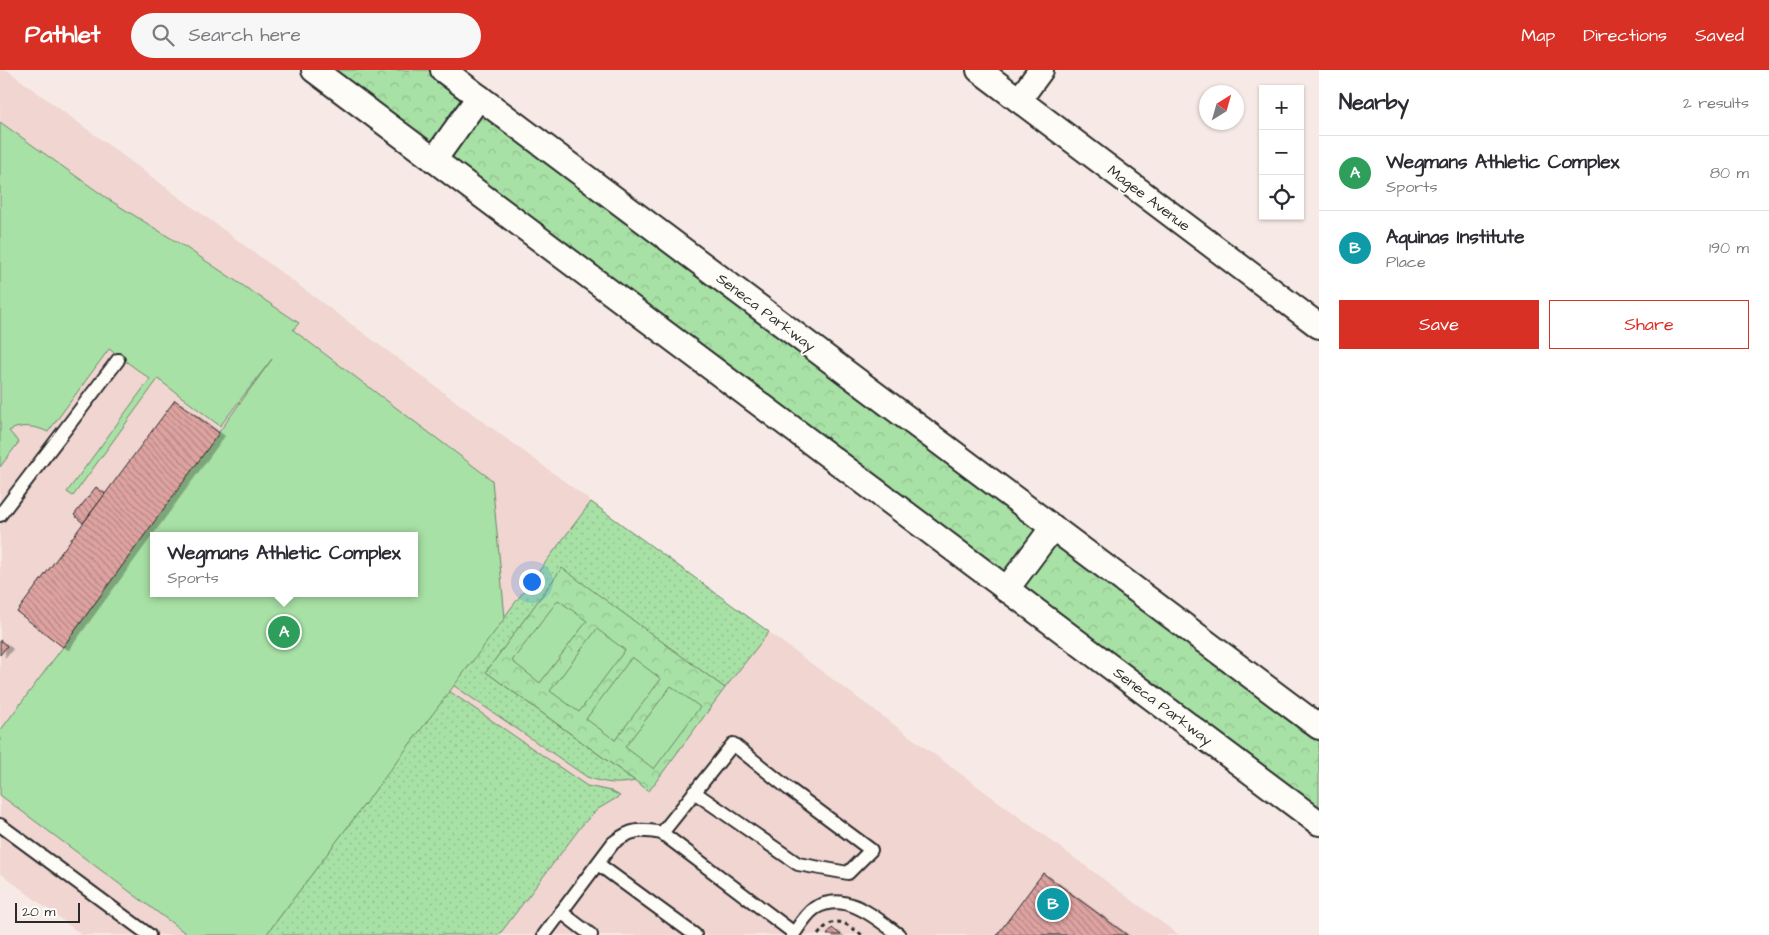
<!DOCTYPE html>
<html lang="en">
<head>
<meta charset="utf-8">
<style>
	:root { --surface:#fff; --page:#f7f7f7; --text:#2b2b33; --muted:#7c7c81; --line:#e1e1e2; --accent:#d93025 }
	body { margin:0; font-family:"Architects Daughter",sans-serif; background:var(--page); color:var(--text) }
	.controls { position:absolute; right:15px; top:15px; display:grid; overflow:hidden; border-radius:0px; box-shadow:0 1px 4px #0004 }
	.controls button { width:45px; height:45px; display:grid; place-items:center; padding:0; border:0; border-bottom:1px solid var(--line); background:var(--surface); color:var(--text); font:25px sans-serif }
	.compass { position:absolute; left:1199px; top:15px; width:45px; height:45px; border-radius:50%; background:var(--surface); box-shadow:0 1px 4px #0004; rotate:37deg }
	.scale { position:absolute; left:15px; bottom:12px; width:65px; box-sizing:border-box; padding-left:5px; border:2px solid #2b2b2b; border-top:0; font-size:14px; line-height:18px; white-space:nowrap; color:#2b2b2b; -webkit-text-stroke:4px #fdfcf7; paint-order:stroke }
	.you { position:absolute; left:531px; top:511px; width:18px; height:18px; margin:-12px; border:4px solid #fff; border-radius:50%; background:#1a73e8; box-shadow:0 0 0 8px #1a73e833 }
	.badge { display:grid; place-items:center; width:32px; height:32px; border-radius:50%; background:var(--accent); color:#fff; font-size:16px; font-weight:700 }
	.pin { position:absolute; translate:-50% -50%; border:2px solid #fff; box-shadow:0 1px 5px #0006 }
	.popup { position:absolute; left:150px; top:462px; width:268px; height:65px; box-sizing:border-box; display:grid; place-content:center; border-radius:0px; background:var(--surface); filter:drop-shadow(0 1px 4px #0005); font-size:16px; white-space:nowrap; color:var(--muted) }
	.popup b { font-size:19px; color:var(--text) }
	.popup::after { content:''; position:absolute; left:50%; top:100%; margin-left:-10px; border:10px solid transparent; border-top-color:var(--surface) }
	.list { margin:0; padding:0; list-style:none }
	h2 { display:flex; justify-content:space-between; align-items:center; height:65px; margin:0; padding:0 20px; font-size:21px }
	h2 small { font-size:16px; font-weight:400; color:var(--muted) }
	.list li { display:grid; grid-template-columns:32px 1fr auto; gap:15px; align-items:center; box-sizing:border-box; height:75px; padding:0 20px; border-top:1px solid var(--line) }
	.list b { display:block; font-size:19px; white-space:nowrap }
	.list p { margin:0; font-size:16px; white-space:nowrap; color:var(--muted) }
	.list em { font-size:16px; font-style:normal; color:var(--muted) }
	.actions { display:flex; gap:10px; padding:15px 20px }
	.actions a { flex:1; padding:11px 0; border:1px solid var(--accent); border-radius:0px; text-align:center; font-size:18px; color:var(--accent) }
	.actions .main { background:var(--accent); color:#fff }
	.icon { flex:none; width:28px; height:28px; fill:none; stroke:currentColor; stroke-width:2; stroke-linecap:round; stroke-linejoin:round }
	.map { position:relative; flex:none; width:1319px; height:865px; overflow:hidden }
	header { display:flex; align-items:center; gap:30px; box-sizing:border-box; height:70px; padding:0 25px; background:var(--accent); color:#fff }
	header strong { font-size:24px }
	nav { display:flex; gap:28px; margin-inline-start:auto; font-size:18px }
	.search { width:350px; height:45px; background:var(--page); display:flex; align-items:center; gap:12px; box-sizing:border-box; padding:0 18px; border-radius:28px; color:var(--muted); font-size:19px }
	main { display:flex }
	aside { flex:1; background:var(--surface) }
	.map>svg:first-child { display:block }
</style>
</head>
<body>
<header>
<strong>Pathlet</strong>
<div class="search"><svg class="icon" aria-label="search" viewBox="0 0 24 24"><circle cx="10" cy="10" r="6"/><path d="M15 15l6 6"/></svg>Search here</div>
<nav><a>Map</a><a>Directions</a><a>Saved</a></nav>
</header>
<main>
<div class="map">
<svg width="1319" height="865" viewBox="0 0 1319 865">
	<defs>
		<pattern id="grass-dots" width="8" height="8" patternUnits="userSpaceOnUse" patternTransform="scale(1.25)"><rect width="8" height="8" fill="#a8e1a6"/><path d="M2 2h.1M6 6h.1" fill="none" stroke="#91c18f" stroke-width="1.8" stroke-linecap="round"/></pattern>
		<pattern id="park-crowns" width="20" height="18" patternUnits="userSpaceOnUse" patternTransform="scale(1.25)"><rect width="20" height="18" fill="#a8e1a6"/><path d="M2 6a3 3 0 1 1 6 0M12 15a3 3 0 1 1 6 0" fill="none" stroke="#91c18f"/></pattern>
		<pattern id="building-back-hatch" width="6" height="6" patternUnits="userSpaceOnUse" patternTransform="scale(1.25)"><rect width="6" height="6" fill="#dea3a1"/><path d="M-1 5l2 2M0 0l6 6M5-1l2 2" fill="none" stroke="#b48583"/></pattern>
		<filter id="shadow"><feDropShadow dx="5.5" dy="3" stdDeviation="0" flood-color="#0004"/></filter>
	</defs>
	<rect width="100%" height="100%" fill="#f7eae6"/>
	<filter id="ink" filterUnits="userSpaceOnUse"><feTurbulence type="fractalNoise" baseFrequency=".02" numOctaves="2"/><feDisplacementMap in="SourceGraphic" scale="10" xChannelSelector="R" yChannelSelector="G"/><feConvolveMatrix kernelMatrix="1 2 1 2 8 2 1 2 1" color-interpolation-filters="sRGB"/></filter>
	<g filter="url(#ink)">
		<path fill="#f0d5d1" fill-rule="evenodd" d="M0,0H7L1179,865H82L0,803ZM154,466H414V523H154Z"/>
		<g fill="url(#grass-dots)" stroke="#6a8668">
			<path d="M591,432L769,562L725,618L562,499L486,602L635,711C618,715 604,713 587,707L453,615Z"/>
			<path d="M449,621L587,716L611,721L620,726L598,739L583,754L499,865H266Z"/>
		</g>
		<g fill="url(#park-crowns)" stroke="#6a8668">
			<path d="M334,0H428L496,51L1319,669V740Z"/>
			<path d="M562,498L725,618L649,721L486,602Z"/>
		</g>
		<g fill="#a8e1a6" stroke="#6a8668" fill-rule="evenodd">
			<path d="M0,52L111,131L185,177L299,253L293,260L492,410L505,548L266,865H188L0,725V661L63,577L272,289L220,356L158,309L73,426L67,422L150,309L109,279L48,362C36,356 20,354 9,361L19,372L0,397ZM154,466H414V523H154Z"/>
			<path d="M558,530L587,551L540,613L512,591Z"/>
			<path d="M597,559L625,580L579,642L550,621Z"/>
			<path d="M632,587L661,609L615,670L586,649Z"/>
			<path d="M671,616L700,637L654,699L625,677Z"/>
		</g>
		<g fill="url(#building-back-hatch)" stroke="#2b2b2b" filter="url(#shadow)">
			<path d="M175,330L219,363L63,577L17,542Z"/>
			<path d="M96,417L105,424L83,453L74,445Z"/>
			<path d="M0,570L7,576L0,585Z"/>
			<path d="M1043,803L1127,865H997Z"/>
			<path d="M832,858L841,865H827Z"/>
		</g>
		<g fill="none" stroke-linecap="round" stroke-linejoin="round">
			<g stroke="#2b2b2b" stroke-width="16">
				<g id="service">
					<path d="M0,445L118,290"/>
					<path d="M0,755L149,865"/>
					<path d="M662,763L733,674L789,719L871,780L848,803L798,794L694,722"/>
					<path d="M598,794L695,865"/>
					<path d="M561,842L591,865"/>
					<path d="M544,865L613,773C631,759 640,759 662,763L794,863"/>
					<path d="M793,865C799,856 806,844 815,838C846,820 876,848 899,865"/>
				</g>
			</g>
			<g stroke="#2b2b2b" stroke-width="28">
				<g id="minor">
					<path d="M314,0L1319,753"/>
					<path d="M443,0L1319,657"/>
					<path d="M979,0L1319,256"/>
					<path d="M1019,30L1041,0"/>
					<path d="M434,90L479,27"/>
					<path d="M1006,520L1053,457"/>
				</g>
			</g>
			<path stroke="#2b2b2b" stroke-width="3" stroke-dasharray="4 4" stroke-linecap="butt" d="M818,865C834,844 844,852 862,865"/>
			<use href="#service" stroke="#fdfcf7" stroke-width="12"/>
			<use href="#minor" stroke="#fdfcf7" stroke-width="24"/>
		</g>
	</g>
	<g text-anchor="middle" stroke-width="4" stroke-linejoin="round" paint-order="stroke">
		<g font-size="15" fill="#2b2b2b" stroke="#fdfcf7">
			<text transform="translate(1149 128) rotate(37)" y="5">Magee Avenue</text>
			<text transform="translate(766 242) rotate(37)" y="5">Seneca Parkway</text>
			<text transform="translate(1163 636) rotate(37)" y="5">Seneca Parkway</text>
		</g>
	</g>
</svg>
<div class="controls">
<button>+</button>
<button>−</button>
<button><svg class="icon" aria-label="locate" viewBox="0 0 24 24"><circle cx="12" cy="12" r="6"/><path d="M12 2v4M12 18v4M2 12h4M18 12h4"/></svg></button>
</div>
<svg class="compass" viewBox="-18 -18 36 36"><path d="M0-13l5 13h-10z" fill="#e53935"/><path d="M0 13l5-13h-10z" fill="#7c7c81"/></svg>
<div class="scale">20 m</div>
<div class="you"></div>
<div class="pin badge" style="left:284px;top:562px;background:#2e9e5b">A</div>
<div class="popup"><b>Wegmans Athletic Complex</b>Sports</div>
<div class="pin badge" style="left:1053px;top:834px;background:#0f9aa8">B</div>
</div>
<aside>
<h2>Nearby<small>2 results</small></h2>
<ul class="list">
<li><span class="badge" style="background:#2e9e5b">A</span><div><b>Wegmans Athletic Complex</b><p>Sports</p></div><em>80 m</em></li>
<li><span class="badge" style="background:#0f9aa8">B</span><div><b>Aquinas Institute</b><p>Place</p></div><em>190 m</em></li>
</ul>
<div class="actions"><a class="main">Save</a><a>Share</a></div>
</aside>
</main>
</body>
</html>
